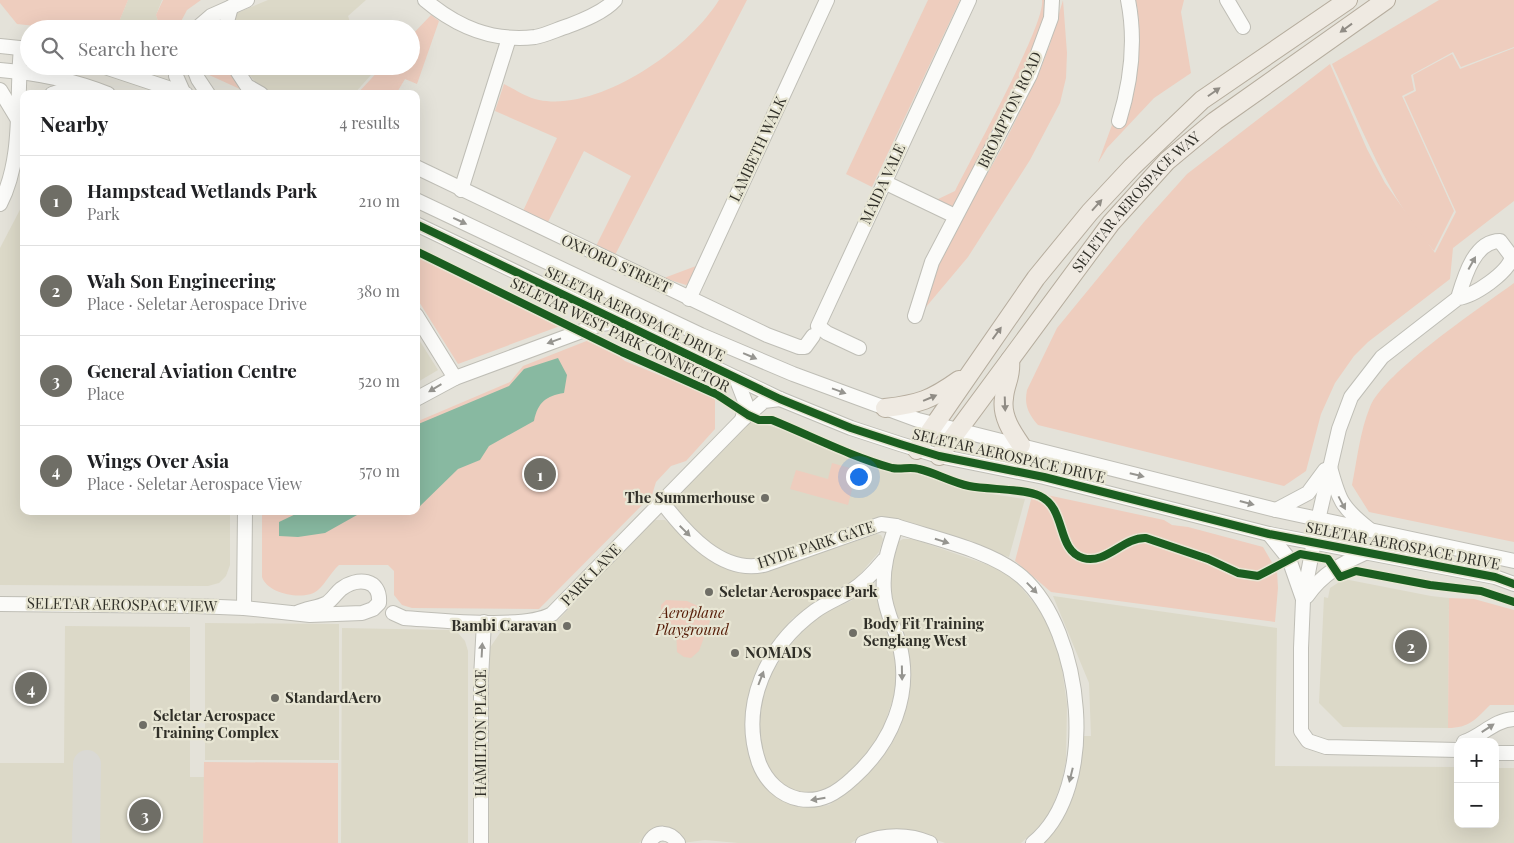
<!DOCTYPE html>
<html lang="en">
<head>
<meta charset="utf-8">
<style>
	:root { --surface:#fff; --page:#f2f2f2; --text:#202124; --muted:#757577; --line:#e0e0e0; --accent:#6f6e66 }
	body { margin:0; font-family:"Playfair Display",serif; background:var(--page); color:var(--text) }
	.controls { position:absolute; right:15px; bottom:15px; display:grid; overflow:hidden; border-radius:10px; box-shadow:0 5px 20px #0002 }
	.controls button { width:45px; height:45px; display:grid; place-items:center; padding:0; border:0; border-bottom:1px solid var(--line); background:var(--surface); color:var(--text); font:25px sans-serif }
	.you { position:absolute; left:858px; top:476px; width:18px; height:18px; margin:-12px; border:4px solid #fff; border-radius:50%; background:#1a73e8; box-shadow:0 0 0 8px #1a73e833 }
	.badge { display:grid; place-items:center; width:32px; height:32px; border-radius:50%; background:var(--accent); color:#fff; font-size:16px; font-weight:700 }
	.pin { position:absolute; translate:-50% -50%; border:2px solid #fff; box-shadow:0 1px 5px #0006 }
	.list { margin:0; padding:0; list-style:none }
	h2 { display:flex; justify-content:space-between; align-items:center; height:65px; margin:0; padding:0 20px; font-size:21px }
	h2 small { font-size:16px; font-weight:400; color:var(--muted) }
	.list li { display:grid; grid-template-columns:32px 1fr auto; gap:15px; align-items:center; box-sizing:border-box; height:90px; padding:0 20px; border-top:1px solid var(--line) }
	.list b { display:block; font-size:19px; white-space:nowrap }
	.list p { margin:0; font-size:16px; white-space:nowrap; color:var(--muted) }
	.list em { font-size:16px; font-style:normal; color:var(--muted) }
	.icon { flex:none; width:28px; height:28px; fill:none; stroke:currentColor; stroke-width:2; stroke-linecap:round; stroke-linejoin:round }
	.map { position:relative; flex:none; width:1514px; height:843px; overflow:hidden }
	.search { position:absolute; background:var(--surface); box-shadow:0 5px 20px #0002; left:20px; top:20px; width:400px; height:55px; display:flex; align-items:center; gap:12px; box-sizing:border-box; padding:0 18px; border-radius:28px; color:var(--muted); font-size:19px }
	.panel { position:absolute; background:var(--surface); box-shadow:0 5px 20px #0002; left:20px; top:90px; width:400px; height:425px; border-radius:10px }
	.map>svg:first-child { display:block }
</style>
</head>
<body>
<div class="map">
<svg width="1514" height="843" viewBox="0 0 1514 843">
	<rect width="100%" height="100%" fill="#e4e2d9"/>
	<g fill="#dcd9c8">
		<path d="M128,0H162L156,15L159,24L169,29H116Z"/>
		<path d="M268,0H366L348,16L352,29H233L237,13Z"/>
		<path d="M242,66H379L354,94H271L262,90Z"/>
		<path d="M24,202V511H230V565L226,576L219,583L208,586L0,585V248Z"/>
		<path d="M416,335L438,370L416,383Z"/>
		<path d="M752,420L951,485L971,491L1025,499L1009,557L885,519L756,560L741,559L719,550L691,528L670,502Z"/>
		<path d="M656,520H665L671,525L686,541L712,562L748,573L763,572L872,533L881,535L883,539L879,552L854,581L793,618L775,639L762,659L752,684L745,734L748,754L766,788L786,802L800,806L814,807L829,805L852,789L879,762L891,745L901,725L909,671L908,649L893,609L889,589L890,563L896,543L903,539H913L1000,569L1015,580L1048,620L1060,654L1067,705L1066,760L1062,781L1048,819L1021,843H945L921,834L859,838L851,843H738L705,840L682,843L665,827L653,829L639,843H489L487,652L500,633L509,628H541L559,619L652,521Z"/>
		<path d="M1344,579L1431,596L1449,598L1448,728L1343,727L1319,703L1324,597L1328,598L1330,588Z"/>
		<path d="M867,586L877,592L895,646L897,686L884,726L877,742L865,758L837,784L816,795L790,791L780,783L767,767L759,740V713L766,682L788,647L813,621L825,612L851,601Z"/>
		<path d="M1053,596L1277,628L1275,766L1458,767V824H1495V768H1514V843H1044L1068,808L1076,788L1082,736H1091L1089,683Z"/>
		<path d="M205,623L339,624V760H205Z"/>
		<path d="M65,626L190,627V777H204L203,843H0V763H64Z"/>
		<path d="M342,628L449,630L457,632L465,641L468,651V843H341Z"/>
	</g>
	<g fill="#eecdbe">
		<path d="M0,0H128L116,29H63L17,24L0,3Z"/>
		<path d="M163,0H201L187,10L177,29L159,24L156,15Z"/>
		<path d="M719,0H747L615,255L596,246L631,176L584,151L548,222L523,211L557,138L495,111L504,84C514,89 527,98 539,100C599,112 689,49 719,0Z"/>
		<path d="M928,0H960L872,187L846,174Z"/>
		<path d="M1042,0H1047L1042,30L1020,78L952,210L934,201L955,191C970,160 1046,24 1042,0Z"/>
		<path d="M1063,0L1067,53L1066,78L1060,103L1030,160L968,257L926,307L922,304L946,246L1003,146L1039,73L1050,44Z"/>
		<path d="M1136,0H1184L1181,12L1191,73L1154,98L1107,148L1098,163L1112,125L1121,128C1137,87 1144,43 1136,0Z"/>
		<path d="M1439,0H1514V47L1461,67L1453,52L1411,75L1414,90L1402,96L1454,211L1434,251C1387,196 1362,128 1332,64Z"/>
		<path d="M431,15L439,21L417,84L405,79L396,94H357L383,66H411V36Z"/>
		<path d="M1514,48V201L1453,248L1450,279L1368,342L1354,356L1335,383L1321,414L1306,471L1284,486L1038,425C1028,413 1024,405 1027,390L1057,328L1144,222L1187,174L1330,64L1367,149L1385,183L1435,253L1456,212L1404,97L1416,91L1413,75L1452,54L1460,69Z"/>
		<path d="M200,66H227L242,90L207,74Z"/>
		<path d="M416,253L560,326L458,364L416,297Z"/>
		<path d="M696,266L689,283L686,285L664,278Z"/>
		<path d="M1514,283V542L1369,512L1352,485C1357,460 1360,431 1370,407C1384,372 1480,308 1514,283Z"/>
		<path d="M589,340L610,349L625,361L715,398V429L686,461L671,466L656,482L652,495L539,609L412,608L402,605L394,595V571L388,565H339C331,572 326,583 318,590C306,601 268,595 262,577V511H416V422L510,382L523,366Z"/>
		<path d="M832,463L857,470L848,505L790,489L796,470L828,479Z"/>
		<path d="M1033,492L1164,520L1172,525L1188,527L1263,547L1277,571L1278,588L1275,622L1051,592L1015,561Z"/>
		<path d="M1449,598L1474,599L1514,610V705H1490C1476,719 1469,728 1448,728Z"/>
		<path d="M666,600L687,601L713,613L699,651L691,658L684,657L677,652L676,627C666,622 660,617 661,605Z"/>
		<path d="M204,762L338,763V843H203Z"/>
	</g>
	<g fill="#88b9a1">
		<path d="M558,358L567,375L564,393C546,396 538,402 534,421L489,446L480,460L458,469L416,510V425L509,386L524,369Z"/>
		<path d="M302,511H400L357,515L325,533L298,537L279,536V522Z"/>
	</g>
	<g fill="none" stroke-linecap="round" stroke-linejoin="round">
		<path stroke="#dad9d4" stroke-width="28" d="M86,843L87,764"/>
		<g stroke="#bfbeb6" stroke-width="16">
			<g id="minor">
				<path d="M425,0C457,27 492,42 535,37C546,35 558,29 568,26C584,20 604,12 615,0"/>
				<path d="M1227,0L1243,27"/>
				<path d="M196,29L211,16L247,0"/>
				<path d="M225,29L231,7"/>
				<path d="M0,46L29,49"/>
				<path d="M102,66L186,94"/>
				<path d="M177,66L176,76L184,94"/>
				<path d="M193,66L198,79L208,94"/>
				<path d="M234,66L247,86L261,94"/>
				<path d="M0,70C38,73 73,80 108,94"/>
				<path d="M0,90L17,118"/>
				<path d="M52,94L80,85"/>
				<path d="M1119,121C1131,82 1136,40 1128,0"/>
				<path d="M416,167L767,335L799,347H805L813,336"/>
				<path d="M884,182L955,216"/>
				<path d="M461,190L509,38"/>
				<path d="M416,200L701,335L793,374L918,420L1276,510L1514,561"/>
				<path d="M0,204C24,158 16,99 21,48"/>
				<path d="M416,224L780,399L851,428L900,444L939,456L1044,477L1269,534L1495,577L1514,584"/>
				<path d="M689,299L827,0"/>
				<path d="M416,315L455,378"/>
				<path d="M915,316L932,262L1030,75L1051,18L1052,0"/>
				<path d="M859,348L827,333L818,326L969,0"/>
				<path d="M736,378L746,404L742,420"/>
				<path d="M416,399L455,378L601,324L617,322"/>
				<path d="M1330,467C1339,500 1341,507 1369,529"/>
				<path d="M662,502C685,532 723,577 767,564L881,524L896,526C935,539 991,550 1022,577C1083,631 1101,788 1033,843"/>
				<path d="M1276,510L1308,493L1325,470"/>
				<path d="M1269,534L1289,559L1303,599"/>
				<path d="M884,560C874,572 864,583 851,591C839,598 826,603 815,611C767,646 739,705 759,763C766,781 780,795 799,799C821,803 837,793 853,778C891,744 913,695 899,643C894,626 885,610 884,592C882,568 888,549 896,526"/>
				<path d="M1307,596C1322,574 1341,564 1365,553"/>
				<path d="M0,604L195,606L244,608L310,615L362,613L373,609L379,603C381,578 357,577 341,589C336,593 333,599 327,603C318,608 307,608 297,613"/>
				<path d="M244,608L245,511"/>
				<path d="M393,613L404,618C438,620 524,630 552,614L742,420L764,401L780,399"/>
				<path d="M1464,742C1482,736 1494,720 1514,719"/>
				<path d="M1458,750L1326,747L1308,741L1301,731V648L1303,600L1318,520L1339,429L1351,397L1382,357L1458,298C1474,296 1508,273 1512,257L1500,241C1474,241 1464,278 1458,298"/>
				<path d="M1495,753H1514"/>
				<path d="M481,843V678L484,622"/>
				<path d="M649,843C656,830 670,831 678,843"/>
				<path d="M863,843C884,834 909,834 930,843"/>
			</g>
		</g>
		<g stroke="#b6ad9e" stroke-width="20">
			<g id="major">
				<path d="M1010,360C1012,377 1005,383 1004,398C1001,416 1012,432 1021,445"/>
				<path d="M885,408C919,404 931,400 959,380"/>
				<path d="M917,450L1036,278L1090,212L1132,167L1202,100L1348,0"/>
				<path id="s1" d="M939,456L1111,223L1167,161L1215,121L1386,0"/>
			</g>
		</g>
		<use href="#minor" stroke="#fbfbf9" stroke-width="14"/>
		<use href="#major" stroke="#efeae2" stroke-width="18"/>
		<g stroke="#e8e6d4" stroke-width="11">
			<g id="cycleway">
				<path d="M416,224L780,399L851,428L900,444L939,456L1044,477L1269,534L1495,577L1514,584"/>
				<path d="M416,251L622,352L716,394L748,415L759,420H772C811,436 852,457 892,468C901,470 910,466 919,469C936,473 951,482 969,486C988,490 1024,488 1040,496C1067,509 1056,550 1083,558C1106,565 1123,537 1146,538L1208,559L1238,573L1258,576L1300,554L1328,559L1340,577L1356,571L1430,585L1481,591L1514,602"/>
			</g>
		</g>
		<use href="#cycleway" stroke="#1b5e20" stroke-width="8"/>
	</g>
	<defs><path id="oneway-solid" d="M-6-.8H1V-3.2L6.5 0L1 3.2V.8H-6Z" transform="scale(1.25)"/></defs>
	<g fill="#908c85">
		<use href="#oneway-solid" transform="translate(1346 28) rotate(144)"/>
		<use href="#oneway-solid" transform="translate(1214 92) rotate(-35)"/>
		<use href="#oneway-solid" transform="translate(1097 205) rotate(-48)"/>
		<use href="#oneway-solid" transform="translate(997 333) rotate(-54)"/>
		<use href="#oneway-solid" transform="translate(930 398) rotate(-23)"/>
		<use href="#oneway-solid" transform="translate(1005 404) rotate(88)"/>
	</g>
	<g fill="#969590">
		<use href="#oneway-solid" transform="translate(460 221) rotate(25)"/>
		<use href="#oneway-solid" transform="translate(1472 263) rotate(-61)"/>
		<use href="#oneway-solid" transform="translate(554 341) rotate(160)"/>
		<use href="#oneway-solid" transform="translate(750 356) rotate(23)"/>
		<use href="#oneway-solid" transform="translate(435 388) rotate(149)"/>
		<use href="#oneway-solid" transform="translate(839 391) rotate(20)"/>
		<use href="#oneway-solid" transform="translate(1137 475) rotate(14)"/>
		<use href="#oneway-solid" transform="translate(1247 503) rotate(15)"/>
		<use href="#oneway-solid" transform="translate(1342 503) rotate(62)"/>
		<use href="#oneway-solid" transform="translate(685 531) rotate(45)"/>
		<use href="#oneway-solid" transform="translate(942 541) rotate(18)"/>
		<use href="#oneway-solid" transform="translate(1032 588) rotate(46)"/>
		<use href="#oneway-solid" transform="translate(482 650) rotate(-87)"/>
		<use href="#oneway-solid" transform="translate(902 673) rotate(89)"/>
		<use href="#oneway-solid" transform="translate(761 678) rotate(-69)"/>
		<use href="#oneway-solid" transform="translate(1488 728) rotate(-33)"/>
		<use href="#oneway-solid" transform="translate(1071 775) rotate(104)"/>
		<use href="#oneway-solid" transform="translate(818 799) rotate(171)"/>
	</g>
	<g fill="#6f6e66" stroke="#e8e6d4" stroke-width="2">
		<circle cx="765" cy="498" r="5"/>
		<circle cx="709" cy="592" r="5"/>
		<circle cx="567" cy="626" r="5"/>
		<circle cx="853" cy="633" r="5"/>
		<circle cx="735" cy="653" r="5"/>
		<circle cx="275" cy="698" r="5"/>
		<circle cx="143" cy="725" r="5"/>
	</g>
	<g text-anchor="middle" stroke-width="4.5" stroke-linejoin="round" paint-order="stroke">
		<g font-size="15" fill="#302f28" stroke="#e8e6d4">
			<text transform="translate(1010 110) rotate(-64)" y="5">BROMPTON ROAD</text>
			<text transform="translate(758 149) rotate(-65)" y="5">LAMBETH WALK</text>
			<text transform="translate(883 184) rotate(-65)" y="5">MAIDA VALE</text>
			<text dy="5" stroke="none"><textPath href="#s1" startOffset="322">SELETAR AEROSPACE WAY</textPath></text>
			<text transform="translate(616 264) rotate(25)" y="5">OXFORD STREET</text>
			<text transform="translate(635 314) rotate(26)" y="5">SELETAR AEROSPACE DRIVE</text>
			<text transform="translate(620 335) rotate(26)" y="5">SELETAR WEST PARK CONNECTOR</text>
			<text transform="translate(1009 456) rotate(13)" y="5">SELETAR AEROSPACE DRIVE</text>
			<text transform="translate(816 545) rotate(-18)" y="5">HYDE PARK GATE</text>
			<text transform="translate(1403 546) rotate(11)" y="5">SELETAR AEROSPACE DRIVE</text>
			<text transform="translate(591 575) rotate(-46)" y="5">PARK LANE</text>
			<text transform="translate(122 605) rotate(1)" y="5">SELETAR AEROSPACE VIEW</text>
			<text transform="translate(481 733) rotate(-90)" y="5">HAMILTON PLACE</text>
		</g>
		<g font-size="15" font-weight="bold" fill="#302f28" stroke="#e8e6d4" text-anchor="start">
			<text x="755" y="503" text-anchor="end">The Summerhouse</text>
			<text x="719" y="597">Seletar Aerospace Park</text>
			<text x="863" y="629">Body Fit Training<tspan x="863" dy="17">Sengkang West</tspan></text>
			<text x="557" y="631" text-anchor="end">Bambi Caravan</text>
			<text x="745" y="658">NOMADS</text>
			<text x="285" y="703">StandardAero</text>
			<text x="153" y="721">Seletar Aerospace<tspan x="153" dy="17">Training Complex</tspan></text>
		</g>
		<g font-size="15" font-style="italic" fill="#551b06" stroke="#e8e6d4">
			<text x="692" y="618">Aeroplane<tspan x="692" dy="17">Playground</tspan></text>
		</g>
	</g>
</svg>
<div class="controls">
<button>+</button>
<button>−</button>
</div>
<div class="you"></div>
<div class="pin badge" style="left:540px;top:474px">1</div>
<div class="pin badge" style="left:1411px;top:646px">2</div>
<div class="pin badge" style="left:145px;top:815px">3</div>
<div class="pin badge" style="left:31px;top:688px">4</div>
<div class="search"><svg class="icon" aria-label="search" viewBox="0 0 24 24"><circle cx="10" cy="10" r="6"/><path d="M15 15l6 6"/></svg>Search here</div>
<section class="panel">
<h2>Nearby<small>4 results</small></h2>
<ul class="list">
<li><span class="badge">1</span><div><b>Hampstead Wetlands Park</b><p>Park</p></div><em>210 m</em></li>
<li><span class="badge">2</span><div><b>Wah Son Engineering</b><p>Place · Seletar Aerospace Drive</p></div><em>380 m</em></li>
<li><span class="badge">3</span><div><b>General Aviation Centre</b><p>Place</p></div><em>520 m</em></li>
<li><span class="badge">4</span><div><b>Wings Over Asia</b><p>Place · Seletar Aerospace View</p></div><em>570 m</em></li>
</ul>
</section>
</div>
</body>
</html>
